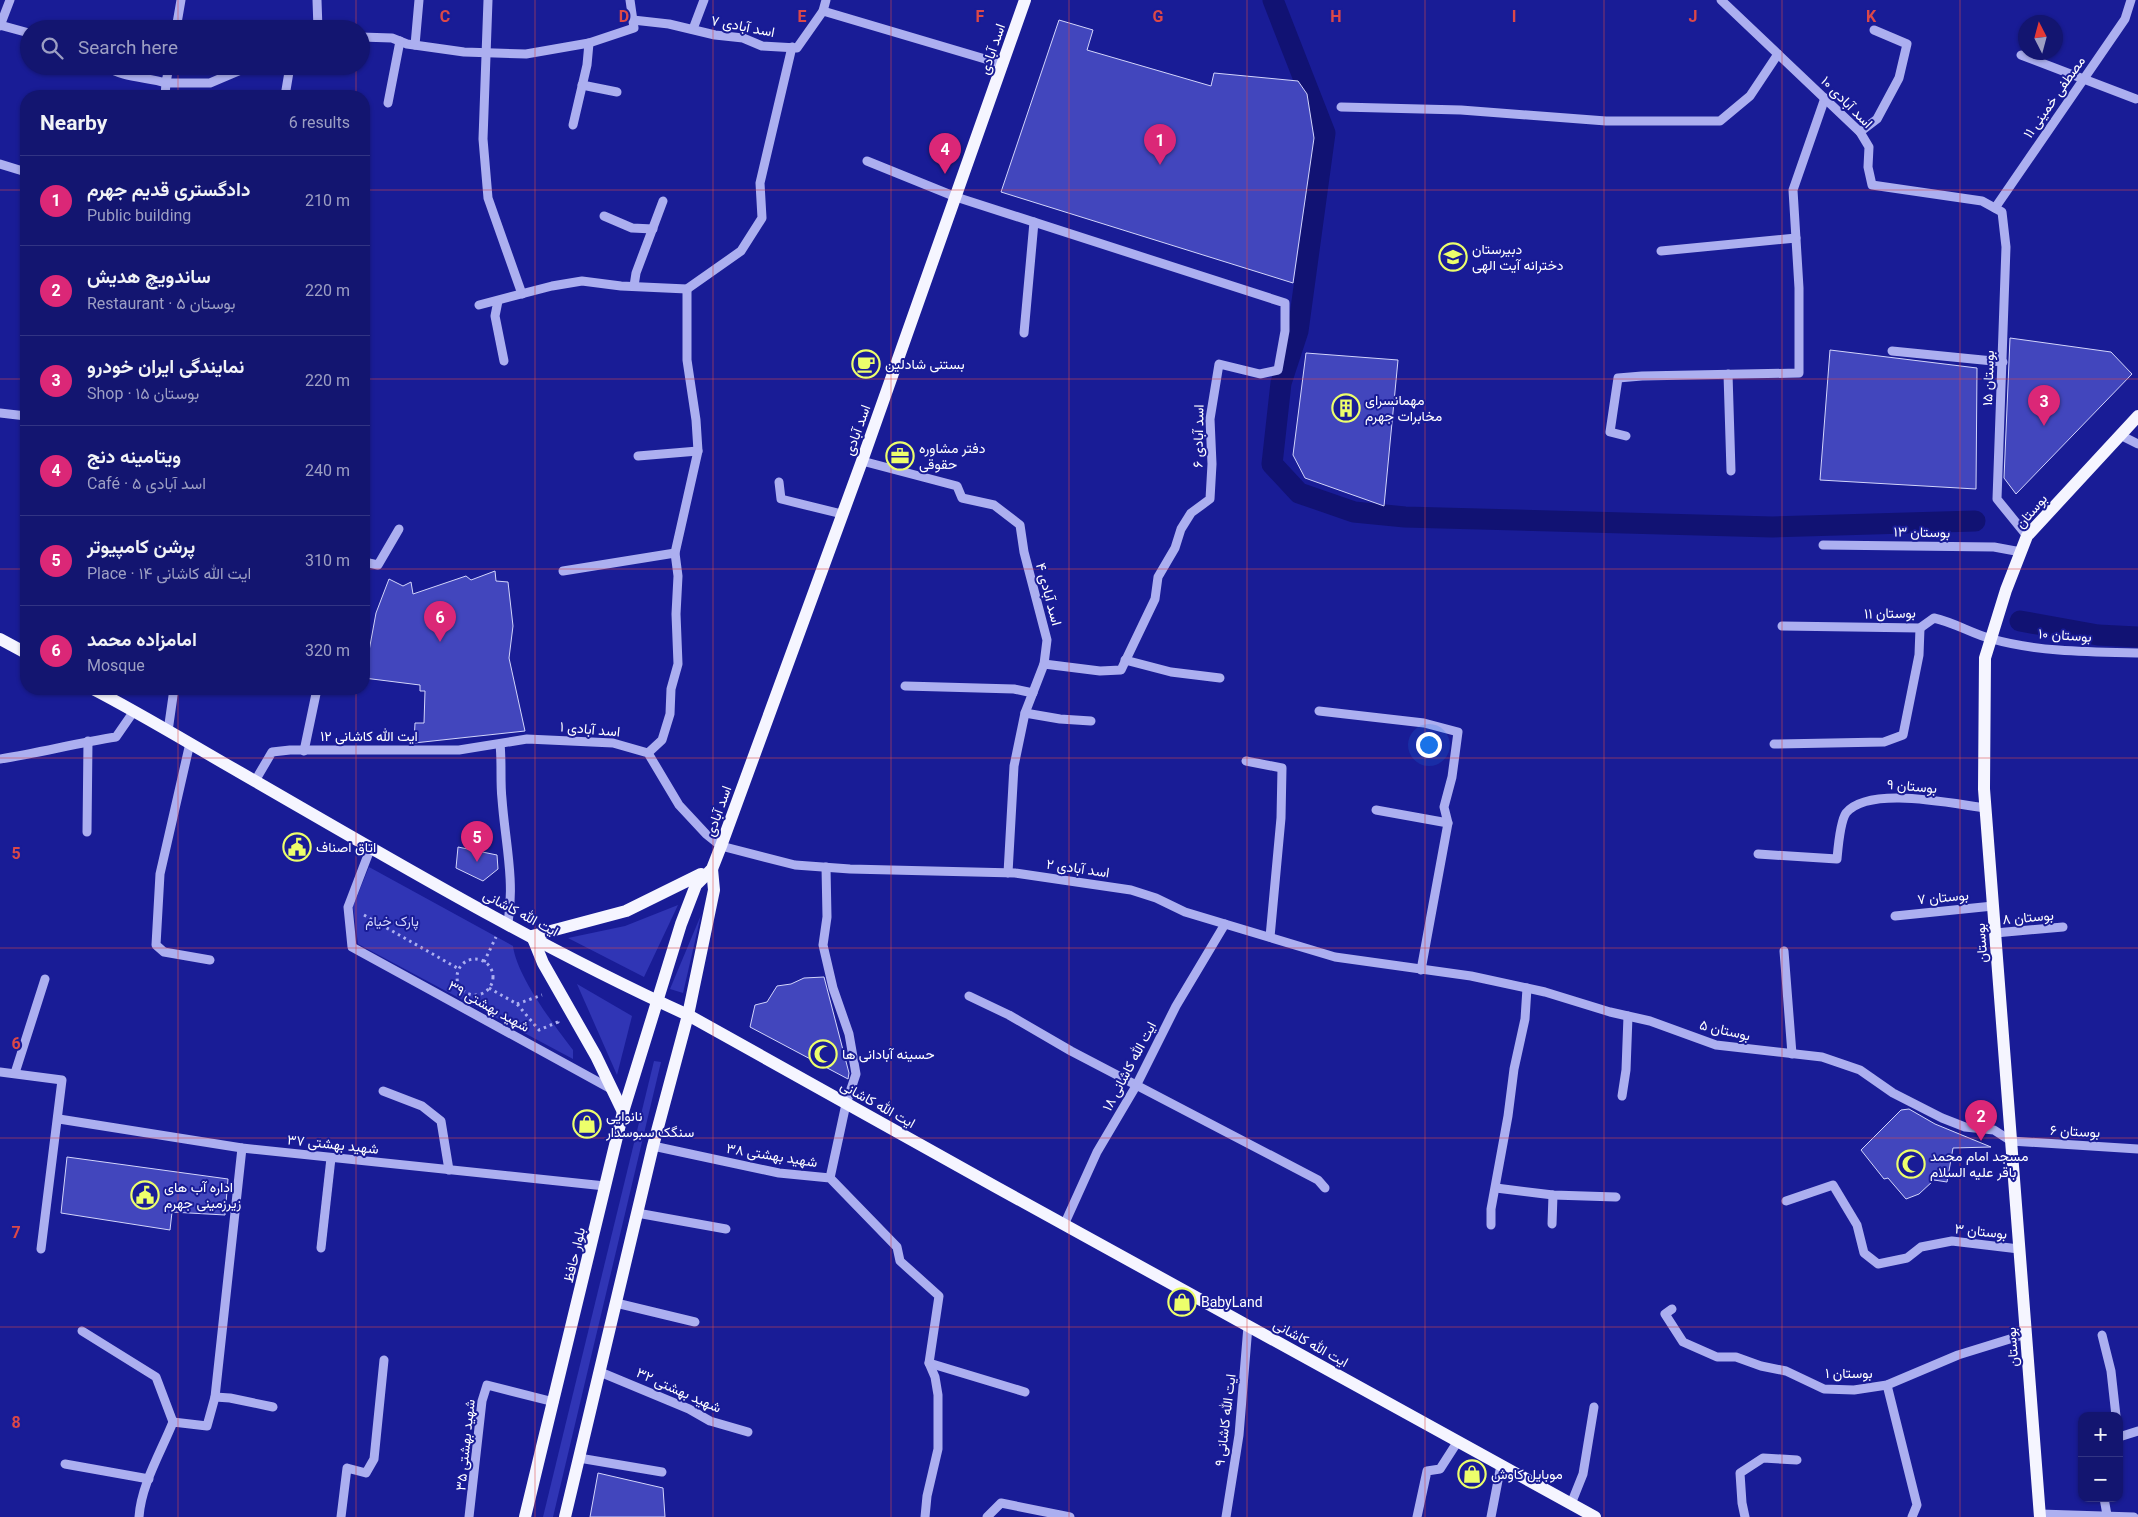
<!DOCTYPE html>
<html lang="en">
<head>
<meta charset="utf-8">
<style>
	:root { --surface:#131570; --page:#202278; --text:#f1f3f6; --muted:#9d9fc3; --line:#323483; --accent:#db2777 }
	body { margin:0; font-family:Roboto,Vazirmatn,sans-serif; background:var(--page); color:var(--text) }
	.controls { position:absolute; right:15px; bottom:15px; display:grid; overflow:hidden; border-radius:10px; box-shadow:0 1px 4px #0004 }
	.controls button { width:45px; height:45px; display:grid; place-items:center; padding:0; border:0; border-bottom:1px solid var(--line); background:var(--surface); color:var(--text); font:25px sans-serif }
	.compass { position:absolute; left:2018px; top:15px; width:45px; height:45px; border-radius:50%; background:var(--surface); box-shadow:0 1px 4px #0004; rotate:354deg }
	.you { position:absolute; left:1428px; top:744px; width:18px; height:18px; margin:-12px; border:4px solid #fff; border-radius:50%; background:#1a73e8; box-shadow:0 0 0 8px #1a73e833 }
	.badge { display:grid; place-items:center; width:32px; height:32px; border-radius:50%; background:var(--accent); color:#fff; font-size:16px; font-weight:700 }
	.pin { position:absolute; translate:-50% -41px; filter:drop-shadow(0 1px 2px #0008) }
	.pin::after { content:''; position:absolute; top:26px; width:18px; height:15px; background:inherit; clip-path:polygon(0 0,100% 0,50% 100%) }
	.list { margin:0; padding:0; list-style:none }
	h2 { display:flex; justify-content:space-between; align-items:center; height:65px; margin:0; padding:0 20px; font-size:21px }
	h2 small { font-size:16px; font-weight:400; color:var(--muted) }
	.list li { display:grid; grid-template-columns:32px 1fr auto; gap:15px; align-items:center; box-sizing:border-box; height:90px; padding:0 20px; border-top:1px solid var(--line) }
	.list b { display:block; font-size:19px; white-space:nowrap }
	.list p { margin:0; font-size:16px; white-space:nowrap; color:var(--muted) }
	.list em { font-size:16px; font-style:normal; color:var(--muted) }
	.icon { flex:none; width:28px; height:28px; fill:none; stroke:currentColor; stroke-width:2; stroke-linecap:round; stroke-linejoin:round }
	.map { position:relative; flex:none; width:2138px; height:1517px; overflow:hidden }
	.search { position:absolute; background:var(--surface); box-shadow:0 1px 4px #0004; left:20px; top:20px; width:350px; height:55px; display:flex; align-items:center; gap:12px; box-sizing:border-box; padding:0 18px; border-radius:28px; color:var(--muted); font-size:19px }
	.panel { position:absolute; background:var(--surface); box-shadow:0 1px 4px #0004; left:20px; top:90px; width:350px; height:605px; border-radius:20px }
	.map>svg:first-child { display:block }
</style>
</head>
<body>
<div class="map">
<svg width="2138" height="1517" viewBox="0 0 2138 1517">
	<rect width="100%" height="100%" fill="#191c96"/>
	<g fill="#3035b5">
		<path d="M369,867L513,946C517,977 554,1025 573,1050V1059L358,944L353,906Z"/>
		<path d="M678,905L644,977L568,938L625,926Z"/>
		<path d="M701,915L683,993L670,989Z"/>
		<path d="M577,984L632,1016L617,1075Z"/>
		<path d="M654,1061L661,1062L553,1517H543Z"/>
	</g>
	<g fill="none" stroke-linecap="round" stroke-linejoin="round">
		<g stroke="#111273" stroke-width="21">
			<path d="M1273,0L1325,133L1298,331L1281,383L1272,464L1299,493L1354,512L1405,517L1772,527L1975,521"/>
			<path d="M2020,621L2098,635L2138,637"/>
		</g>
	</g>
	<g fill="#4246bd" stroke="#d3d5fb">
		<path d="M1059,20L1093,30L1087,50L1211,86L1214,73L1298,81L1307,94L1314,138L1293,283L1001,192Z"/>
		<path d="M2010,338L2111,352L2132,374L2016,494L2004,478Z"/>
		<path d="M1830,350L1977,368L1976,489L1820,480Z"/>
		<path d="M1306,353L1398,360L1384,506L1305,478L1293,455Z"/>
		<path d="M495,571L496,581L508,582L513,626L509,658L525,731L414,743L415,723H424L425,691H420V685L364,678L376,613L389,579L403,586L411,582L413,594L466,576L471,580Z"/>
		<path d="M458,847L497,855L498,869L483,881L456,868Z"/>
		<path d="M824,977L849,1073L848,1079L750,1027L755,1005L767,1002L777,986L791,984L804,978Z"/>
		<path d="M1909,1109L1935,1124L1991,1147L1953,1148L1947,1182L1934,1180L1919,1194L1906,1199L1888,1178L1884,1179L1861,1150L1901,1110Z"/>
		<path d="M67,1157L228,1179L225,1215L172,1212L170,1230L61,1213Z"/>
		<path d="M598,1473L663,1488L665,1517H590Z"/>
	</g>
	<g fill="none" stroke-linecap="round" stroke-linejoin="round">
		<g stroke="#acaff0" stroke-width="3" stroke-dasharray="2.5 4" stroke-linecap="butt">
			<path d="M364,915L459,969"/>
			<circle cx="475" cy="977" r="18"/>
			<path d="M484,962L496,937"/>
			<path d="M489,988L517,1004L539,1030L558,1022L557,1020"/>
			<path d="M517,1004L542,995"/>
		</g>
		<g stroke="#acaff0" stroke-width="9">
			<path d="M317,0L318,29"/>
			<path d="M488,0L483,139L488,198L522,294"/>
			<path d="M1721,0L1860,132L1869,147L1868,167L1872,185L1982,201L2002,212L2006,247L1997,499L2027,536"/>
			<path d="M823,11L1002,64"/>
			<path d="M633,20L669,24L715,35L743,38L762,46L797,48L823,11L826,0"/>
			<path d="M0,25L29,33"/>
			<path d="M0,26L10,0"/>
			<path d="M176,29L181,0"/>
			<path d="M693,29L704,0"/>
			<path d="M361,37L392,38L407,44L464,52L526,54L589,43L634,28L630,0"/>
			<path d="M415,45L419,0"/>
			<path d="M2021,55L2136,99"/>
			<path d="M106,66C122,78 147,77 166,83L169,66"/>
			<path d="M582,85L617,92"/>
			<path d="M165,96L166,83H210L250,66"/>
			<path d="M285,96L290,66"/>
			<path d="M388,103L400,41"/>
			<path d="M1341,107L1461,110L1606,121H1720L1750,96L1778,54"/>
			<path d="M573,125L587,65L589,43"/>
			<path d="M1860,132L1877,119L1899,78L1907,44L1874,30"/>
			<path d="M867,161L956,197L1285,303V331L1278,370L1260,374L1219,364L1210,419L1212,464L1210,499L1191,513L1181,529L1175,548L1158,577L1155,599L1121,670L1100,671L1044,664"/>
			<path d="M0,164L26,172"/>
			<path d="M1995,208L2125,19L2131,0"/>
			<path d="M604,216L632,228L653,229"/>
			<path d="M1661,251L1796,238"/>
			<path d="M634,286L636,273L663,201"/>
			<path d="M498,301L495,316L504,361"/>
			<path d="M479,305L552,286L582,281L621,286L687,289L741,251L762,218L760,183L792,47"/>
			<path d="M1024,333L1034,222"/>
			<path d="M1892,351L2003,362"/>
			<path d="M1728,374L1731,471"/>
			<path d="M0,413L26,416"/>
			<path d="M2120,435L2138,444"/>
			<path d="M1626,436L1610,432L1618,378L1642,376L1799,373V288L1793,190L1825,98"/>
			<path d="M638,456L698,451"/>
			<path d="M862,461L957,486L962,498L994,505L1020,525L1024,552L1047,640L1044,664L1025,713L1014,766L1008,873"/>
			<path d="M779,482L781,499L842,514"/>
			<path d="M1823,545L1994,547L2021,552"/>
			<path d="M364,562L378,565L399,529"/>
			<path d="M563,571L675,553"/>
			<path d="M1782,626L1920,628L1934,618C1956,623 1972,634 1992,639C2038,652 2090,652 2138,653"/>
			<path d="M1125,660L1171,672L1220,678"/>
			<path d="M905,686L1014,689L1033,693"/>
			<path d="M1319,711L1424,723L1458,732L1452,777L1444,807L1448,823"/>
			<path d="M1025,713L1060,719L1091,721"/>
			<path d="M168,731L174,689"/>
			<path d="M190,743L160,874L156,945L164,952L210,960"/>
			<path d="M500,744C502,763 500,781 502,799C505,841 515,880 508,923"/>
			<path d="M1774,744L1884,742L1903,735L1919,655L1920,628"/>
			<path d="M304,751L317,689"/>
			<path d="M648,753L662,740L670,714L671,689L678,664L676,614L678,576L675,553L698,451L696,420L687,360V289"/>
			<path d="M0,759C39,753 77,743 116,737L134,711"/>
			<path d="M1246,761L1282,768L1281,818L1270,937"/>
			<path d="M255,781L272,752L290,750H459L527,739L613,743L648,753L679,805L706,834L721,846L795,865L850,869L1015,873L1131,890L1156,898L1185,912L1335,957L1471,976L1545,992L1610,1012L1650,1021L1716,1045L1822,1057L1860,1070L1893,1093L1942,1118L1965,1127L1994,1130L2011,1141L2138,1149"/>
			<path d="M1376,810L1448,823L1421,970"/>
			<path d="M87,832L88,741"/>
			<path d="M371,847L348,907L352,947L613,1090"/>
			<path d="M1758,854L1837,859C1838,848 1840,822 1846,813C1869,785 1953,804 1986,808"/>
			<path d="M826,867L827,917L823,945L833,988L849,1034L856,1074L846,1104L830,1178"/>
			<path d="M1895,916L1993,906"/>
			<path d="M1995,933L2063,927"/>
			<path d="M1784,951L1792,1054"/>
			<path d="M969,996L1009,1015L1071,1051L1318,1180L1325,1188"/>
			<path d="M0,1072L62,1080L41,1249"/>
			<path d="M15,1073L45,979"/>
			<path d="M383,1091L422,1106L441,1121L449,1170"/>
			<path d="M1622,1096L1626,1070L1628,1016"/>
			<path d="M59,1119L242,1148L605,1186"/>
			<path d="M653,1146L779,1173L830,1178L897,1247L900,1261L939,1296L929,1363L935,1377L938,1395V1449L927,1496L925,1517"/>
			<path d="M1496,1188L1553,1195L1616,1197"/>
			<path d="M1786,1201L1833,1185L1857,1225L1864,1253L1878,1264L1907,1258L1921,1247L1952,1241L2019,1249"/>
			<path d="M637,1213L726,1229"/>
			<path d="M1552,1224L1553,1195"/>
			<path d="M1064,1225L1097,1152L1136,1086L1176,1006L1225,924"/>
			<path d="M1491,1225V1209L1508,1116L1514,1069L1525,1019L1527,988"/>
			<path d="M321,1248L331,1158"/>
			<path d="M616,1303L695,1322"/>
			<path d="M1672,1309L1665,1314L1683,1342L1717,1357H1736L1761,1366L1786,1371L1824,1389L1854,1390L1887,1385L1958,1355L2026,1334"/>
			<path d="M82,1331L156,1377L173,1422"/>
			<path d="M2102,1335L2111,1371L2116,1416"/>
			<path d="M929,1363L1025,1392"/>
			<path d="M600,1372L689,1409L710,1421L748,1432"/>
			<path d="M1887,1385L1917,1505L1912,1517"/>
			<path d="M215,1397L230,1398L273,1407"/>
			<path d="M2119,1437L2138,1431"/>
			<path d="M579,1458L662,1472"/>
			<path d="M65,1464L149,1479"/>
			<path d="M2104,1498L2107,1515"/>
			<path d="M1571,1504L1583,1474L1594,1407"/>
			<path d="M2040,1514L2134,1517"/>
			<path d="M139,1517C141,1485 161,1452 173,1422L207,1426L215,1397L242,1148"/>
			<path d="M341,1517L347,1468L366,1473L374,1459L384,1360"/>
			<path d="M469,1517L482,1401L487,1385L554,1402"/>
			<path d="M987,1517L1001,1503L1070,1517"/>
			<path d="M1226,1517L1239,1435L1248,1326"/>
			<path d="M1417,1517L1427,1471L1440,1469L1458,1441"/>
			<path d="M1491,1517L1501,1465"/>
			<path d="M1745,1517L1742,1503L1740,1473L1763,1458L1797,1460"/>
		</g>
		<g stroke="#f5f5ff" stroke-width="12">
			<path d="M0,639L26,653"/>
			<path d="M93,689C143,715 192,745 241,773C387,857 534,945 688,1015L996,1187L1595,1517"/>
			<path d="M623,1112L596,1056L543,963L532,936L626,911L701,874"/>
			<path d="M525,1517L623,1112L681,924L696,885L712,869L721,846L862,461L1025,0"/>
			<path d="M565,1517L653,1146L688,1015L714,890L712,869"/>
			<path d="M2040,1517L1984,789L1985,658L2006,590L2027,536L2138,416"/>
		</g>
	</g>
	<path fill="none" stroke="#dc4848" stroke-width="1" stroke-opacity="0.55" d="M178,0V29M356,0V29M535,0V1517M713,0V1517M891,0V1517M1069,0V1517M1247,0V1517M1425,0V1517M1604,0V1517M1782,0V1517M1960,0V1517M178,66V96M356,66V96M0,190H26M364,190H2138M0,379H26M364,379H2138M0,569H26M364,569H2138M178,689V1517M356,689V1517M0,758H2138M0,948H2138M0,1138H2138M0,1327H2138"/>
	<defs>
		<g id="school-ring" transform="scale(1.4375)"><circle r="9.5" fill="#191c96" stroke="#edff6b" stroke-width="1.5"/><path d="M0-5L7-2L0 1L-7-2ZM-4 1L0 2.5L4 1V4Q0 6-4 4Z" fill="#edff6b"/></g>
		<g id="cafe-ring" transform="scale(1.4375)"><circle r="9.5" fill="#191c96" stroke="#edff6b" stroke-width="1.5"/><path d="M-5.5-4.5H6V0H3Q3 3.5 0 3.5H-2.5Q-5.5 3.5-5.5 0ZM3-3.2v2h1.7v-2ZM-6 4.5H4V6H-6Z" fill="#edff6b"/></g>
		<g id="building-ring" transform="scale(1.4375)"><circle r="9.5" fill="#191c96" stroke="#edff6b" stroke-width="1.5"/><path d="M-4-6H4V6H1V3H-1V6H-4ZM-2.5-4.3h1.7v1.8h-1.7ZM.8-4.3h1.7v1.8H.8ZM-2.5-1h1.7V.8h-1.7ZM.8-1h1.7V.8H.8Z" fill="#edff6b"/></g>
		<g id="office-ring" transform="scale(1.4375)"><circle r="9.5" fill="#191c96" stroke="#edff6b" stroke-width="1.5"/><path d="M-6-3h4V-5.5h4V-3h4V5H-6ZM-1-4.5V-3h2v-1.5ZM-6 0V1H6V0Z" fill="#edff6b"/></g>
		<g id="civic-ring" transform="scale(1.4375)"><circle r="9.5" fill="#191c96" stroke="#edff6b" stroke-width="1.5"/><path d="M-.6-6.5H3V-4.5H.6V-3L4-1V1h2V6H-6V1h2V-1L-.6-3ZM-1.2 2.5V6h2.4V2.5Z" fill="#edff6b"/></g>
		<g id="mosque-ring" transform="scale(1.4375)"><circle r="9.5" fill="#191c96" stroke="#edff6b" stroke-width="1.5"/><path d="M3.5-4.9A6 6 0 1 0 3.5 4.9A5 5 0 1 1 3.5-4.9Z" fill="#edff6b"/></g>
		<g id="shop-ring" transform="scale(1.4375)"><circle r="9.5" fill="#191c96" stroke="#edff6b" stroke-width="1.5"/><path d="M-5-2.5h2.3a2.7 3.5 0 0 1 5.4 0H5L5.5 6h-11ZM-1.5-2.5h3a1.5 2.3 0 0 0-3 0Z" fill="#edff6b"/></g>
	</defs>
	<g fill-rule="evenodd">
		<use href="#school-ring" x="1453" y="257"/>
		<use href="#cafe-ring" x="866" y="364"/>
		<use href="#building-ring" x="1346" y="408"/>
		<use href="#office-ring" x="900" y="456"/>
		<use href="#civic-ring" x="297" y="847"/>
		<use href="#mosque-ring" x="823" y="1054"/>
		<use href="#shop-ring" x="587" y="1124"/>
		<use href="#mosque-ring" x="1911" y="1164"/>
		<use href="#civic-ring" x="145" y="1195"/>
		<use href="#shop-ring" x="1182" y="1302"/>
		<use href="#shop-ring" x="1472" y="1474"/>
	</g>
	<g text-anchor="middle" stroke-width="4" stroke-linejoin="round" paint-order="stroke">
		<g font-size="14" fill="#fff" stroke="#191c96">
			<text transform="translate(743 26) rotate(11)" y="5">اسد آبادی ۷</text>
			<text transform="translate(992 49) rotate(-71)" y="5">اسد آبادی</text>
			<text transform="translate(2054 97) rotate(-55)" y="5">مصطفی خمینی ۱۱</text>
			<text transform="translate(1847 102) rotate(45)" y="5">اسد آبادی ۱۰</text>
			<text transform="translate(1988 378) rotate(-88)" y="5">بوستان ۱۵</text>
			<text transform="translate(857 430) rotate(-70)" y="5">اسد آبادی</text>
			<text transform="translate(1198 436) rotate(-89)" y="5">اسد آبادی ۶</text>
			<text transform="translate(2031 511) rotate(-49)" y="5">بوستان</text>
			<text transform="translate(1922 532) rotate(1)" y="5">بوستان ۱۳</text>
			<text transform="translate(1049 594) rotate(75)" y="5">اسد آبادی ۴</text>
			<text transform="translate(1890 613) rotate(-1)" y="5">بوستان ۱۱</text>
			<text transform="translate(2065 635) rotate(4)" y="5">بوستان ۱۰</text>
			<text transform="translate(590 729) rotate(5)" y="5">اسد آبادی ۱</text>
			<text x="369" y="741">ایت الله کاشانی ۱۲</text>
			<text transform="translate(1912 786) rotate(5)" y="5">بوستان ۹</text>
			<text transform="translate(718 811) rotate(-70)" y="5">اسد آبادی</text>
			<text transform="translate(1078 868) rotate(8)" y="5">اسد آبادی ۲</text>
			<text transform="translate(1943 897) rotate(-5)" y="5">بوستان ۷</text>
			<text transform="translate(521 913) rotate(28)" y="5">ایت الله کاشانی</text>
			<text transform="translate(2028 917) rotate(-5)" y="5">بوستان ۸</text>
			<text transform="translate(1981 943) rotate(-94)" y="5">بوستان</text>
			<text transform="translate(489 1006) rotate(29)" y="5">شهید بهشتی ۳۹</text>
			<text transform="translate(1725 1030) rotate(13)" y="5">بوستان ۵</text>
			<text transform="translate(1129 1066) rotate(-62)" y="5">ایت الله کاشانی ۱۸</text>
			<text transform="translate(878 1104) rotate(29)" y="5">ایت الله کاشانی</text>
			<text transform="translate(2075 1131) rotate(3)" y="5">بوستان ۶</text>
			<text transform="translate(333 1144) rotate(6)" y="5">شهید بهشتی ۳۷</text>
			<text transform="translate(772 1155) rotate(9)" y="5">شهید بهشتی ۳۸</text>
			<text transform="translate(1981 1231) rotate(6)" y="5">بوستان ۳</text>
			<text transform="translate(574 1255) rotate(-77)" y="5">بلوار حافظ</text>
			<text transform="translate(1311 1343) rotate(29)" y="5">ایت الله کاشانی</text>
			<text transform="translate(2012 1347) rotate(-94)" y="5">بوستان</text>
			<text x="1849" y="1378">بوستان ۱</text>
			<text transform="translate(679 1390) rotate(24)" y="5">شهید بهشتی ۳۲</text>
			<text transform="translate(1225 1420) rotate(-83)" y="5">ایت الله کاشانی ۹</text>
			<text transform="translate(465 1445) rotate(-84)" y="5">شهید بهشتی ۳۵</text>
		</g>
		<g font-size="14" fill="#fff" stroke="#191c96" text-anchor="start">
			<text x="1472" y="254">دبیرستان<tspan x="1472" dy="16">دخترانه آیت الهی</tspan></text>
			<text x="885" y="369">بستنی شادلین</text>
			<text x="1365" y="405">مهمانسرای<tspan x="1365" dy="16">مخابرات جهرم</tspan></text>
			<text x="919" y="453">دفتر مشاوره<tspan x="919" dy="16">حقوقی</tspan></text>
			<text x="316" y="852">اتاق اصناف</text>
			<text x="842" y="1059">حسینه آبادانی ها</text>
			<text x="606" y="1121">نانوایی<tspan x="606" dy="16">سنگک سبوسدار</tspan></text>
			<text x="1930" y="1161">مسجد امام محمد<tspan x="1930" dy="16">باقر علیه السلام</tspan></text>
			<text x="164" y="1192">اداره آب های<tspan x="164" dy="16">زیرزمینی جهرم</tspan></text>
			<text x="1201" y="1307">BabyLand</text>
			<text x="1491" y="1479">موبایل کاوش</text>
		</g>
		<g font-size="14" fill="#d3d5fb" stroke="#191c96">
			<text x="392" y="926">پارک خیام</text>
		</g>
	</g>
	<g font-size="16" text-anchor="middle" font-weight="bold" fill="#dc4848" stroke="#191c96" stroke-width="4" stroke-linejoin="round" paint-order="stroke">
		<text x="445" y="22">C</text>
		<text x="624" y="22">D</text>
		<text x="802" y="22">E</text>
		<text x="980" y="22">F</text>
		<text x="1158" y="22">G</text>
		<text x="1336" y="22">H</text>
		<text x="1514" y="22">I</text>
		<text x="1693" y="22">J</text>
		<text x="1871" y="22">K</text>
		<text x="16" y="859">5</text>
		<text x="16" y="1049">6</text>
		<text x="16" y="1238">7</text>
		<text x="16" y="1428">8</text>
	</g>
</svg>
<div class="controls">
<button>+</button>
<button>−</button>
</div>
<svg class="compass" viewBox="-18 -18 36 36"><path d="M0-13l5 13h-10z" fill="#e53935"/><path d="M0 13l5-13h-10z" fill="#9d9fc3"/></svg>
<div class="you"></div>
<div class="pin badge" style="left:1160px;top:165px">1</div>
<div class="pin badge" style="left:1981px;top:1141px">2</div>
<div class="pin badge" style="left:2044px;top:426px">3</div>
<div class="pin badge" style="left:945px;top:174px">4</div>
<div class="pin badge" style="left:477px;top:862px">5</div>
<div class="pin badge" style="left:440px;top:642px">6</div>
<div class="search"><svg class="icon" aria-label="search" viewBox="0 0 24 24"><circle cx="10" cy="10" r="6"/><path d="M15 15l6 6"/></svg>Search here</div>
<section class="panel">
<h2>Nearby<small>6 results</small></h2>
<ul class="list">
<li><span class="badge">1</span><div><b>دادگستری قدیم جهرم</b><p>Public building</p></div><em>210 m</em></li>
<li><span class="badge">2</span><div><b>ساندویچ هدیش</b><p>Restaurant · بوستان ۵</p></div><em>220 m</em></li>
<li><span class="badge">3</span><div><b>نمایندگی ایران خودرو</b><p>Shop · بوستان ۱۵</p></div><em>220 m</em></li>
<li><span class="badge">4</span><div><b>ویتامینه دنج</b><p>Café · اسد آبادی ۵</p></div><em>240 m</em></li>
<li><span class="badge">5</span><div><b>پرشن کامپیوتر</b><p>Place · ایت الله کاشانی ۱۴</p></div><em>310 m</em></li>
<li><span class="badge">6</span><div><b>امامزاده محمد</b><p>Mosque</p></div><em>320 m</em></li>
</ul>
</section>
</div>
</body>
</html>
